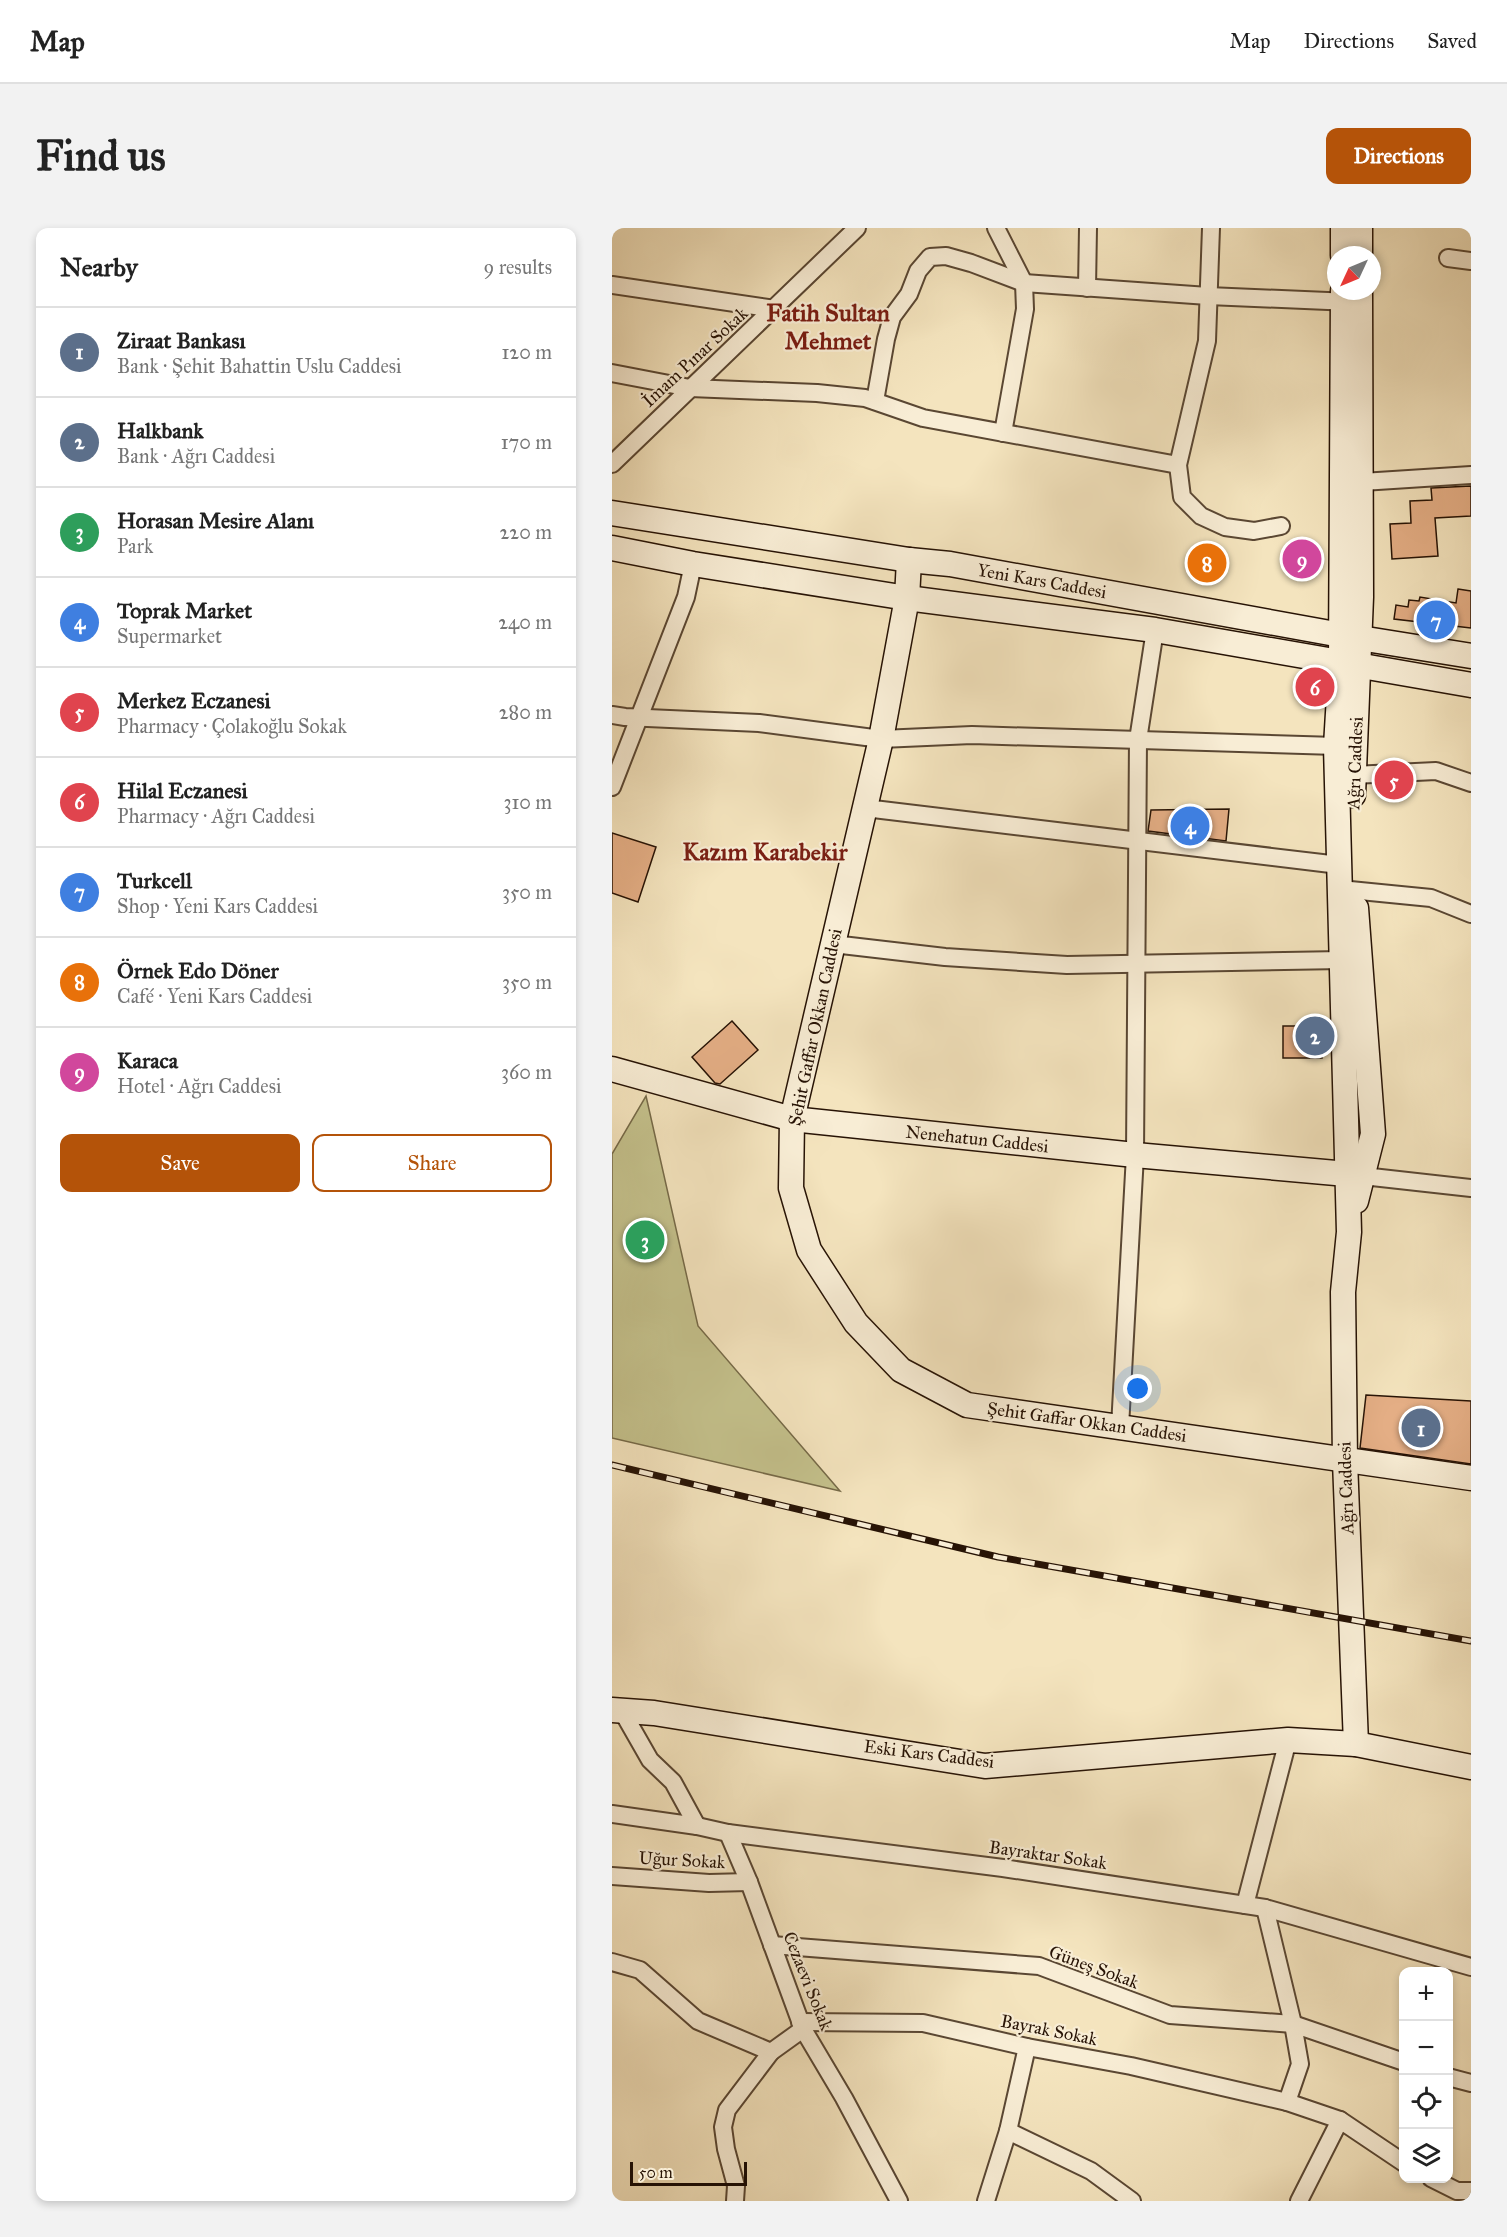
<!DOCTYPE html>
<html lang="en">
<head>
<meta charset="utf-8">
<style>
	:root { --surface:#fff; --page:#f2f2f2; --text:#222; --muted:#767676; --line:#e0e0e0; --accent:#b45309 }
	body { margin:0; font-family:"IM FELL Great Primer",serif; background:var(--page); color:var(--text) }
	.controls { position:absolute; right:18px; bottom:18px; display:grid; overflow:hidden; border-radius:12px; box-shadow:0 3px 9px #0003 }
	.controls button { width:54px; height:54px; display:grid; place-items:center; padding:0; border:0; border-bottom:2px solid var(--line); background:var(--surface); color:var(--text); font:30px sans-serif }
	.compass { position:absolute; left:715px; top:18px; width:54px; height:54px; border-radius:50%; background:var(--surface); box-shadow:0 3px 9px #0003; rotate:226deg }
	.scale { position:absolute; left:18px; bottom:15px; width:117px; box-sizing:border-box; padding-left:6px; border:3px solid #271305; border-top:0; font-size:16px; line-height:21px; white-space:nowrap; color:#271305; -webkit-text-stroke:4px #f8edd5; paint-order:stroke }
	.you { position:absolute; left:526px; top:1161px; width:21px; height:21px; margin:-15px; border:4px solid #fff; border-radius:50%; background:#1a73e8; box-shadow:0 0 0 9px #1a73e833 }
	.badge { display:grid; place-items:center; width:39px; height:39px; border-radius:50%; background:var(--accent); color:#fff; font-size:20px; font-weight:700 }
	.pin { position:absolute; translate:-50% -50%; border:3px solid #fff; box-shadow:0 2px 6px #0006 }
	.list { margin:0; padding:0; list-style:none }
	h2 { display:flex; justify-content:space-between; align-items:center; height:78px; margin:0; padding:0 24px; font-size:26px }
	h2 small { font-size:20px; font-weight:400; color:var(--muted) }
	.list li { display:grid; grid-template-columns:39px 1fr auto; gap:18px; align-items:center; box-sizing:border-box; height:90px; padding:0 24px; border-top:2px solid var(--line) }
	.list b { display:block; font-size:22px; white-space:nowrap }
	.list p { margin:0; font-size:20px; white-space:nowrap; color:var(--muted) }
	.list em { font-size:20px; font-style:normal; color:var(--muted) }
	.actions { display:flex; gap:12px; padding:18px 24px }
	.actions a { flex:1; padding:14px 0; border:2px solid var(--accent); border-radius:12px; text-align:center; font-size:21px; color:var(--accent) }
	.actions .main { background:var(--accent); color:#fff }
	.icon { flex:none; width:33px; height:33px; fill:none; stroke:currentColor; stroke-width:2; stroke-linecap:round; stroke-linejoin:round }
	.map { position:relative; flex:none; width:859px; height:1973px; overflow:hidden; border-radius:12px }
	header { display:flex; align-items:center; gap:36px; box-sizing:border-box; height:84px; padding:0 30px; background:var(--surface); border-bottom:2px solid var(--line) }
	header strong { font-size:28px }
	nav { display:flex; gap:33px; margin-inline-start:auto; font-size:21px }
	.intro { display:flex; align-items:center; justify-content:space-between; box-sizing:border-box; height:144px; padding:0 36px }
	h1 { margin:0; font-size:42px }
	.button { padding:15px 27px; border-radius:12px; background:var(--accent); color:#fff; font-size:21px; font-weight:700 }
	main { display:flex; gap:36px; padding:0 36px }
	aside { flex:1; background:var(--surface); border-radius:12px; box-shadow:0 3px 9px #0003 }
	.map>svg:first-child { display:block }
</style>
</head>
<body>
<header>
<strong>Map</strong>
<nav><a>Map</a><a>Directions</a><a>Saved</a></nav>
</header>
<div class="intro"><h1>Find us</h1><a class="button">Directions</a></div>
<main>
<aside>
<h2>Nearby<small>9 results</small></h2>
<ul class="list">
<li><span class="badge" style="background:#5c6f8a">1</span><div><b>Ziraat Bankası</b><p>Bank · Şehit Bahattin Uslu Caddesi</p></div><em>120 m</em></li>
<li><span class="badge" style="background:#5c6f8a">2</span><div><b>Halkbank</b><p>Bank · Ağrı Caddesi</p></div><em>170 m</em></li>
<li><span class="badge" style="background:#2e9e5b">3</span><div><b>Horasan Mesire Alanı</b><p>Park</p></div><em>220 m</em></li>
<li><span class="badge" style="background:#3f7fe0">4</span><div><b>Toprak Market</b><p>Supermarket</p></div><em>240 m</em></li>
<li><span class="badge" style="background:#e0444e">5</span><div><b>Merkez Eczanesi</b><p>Pharmacy · Çolakoğlu Sokak</p></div><em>280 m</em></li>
<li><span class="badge" style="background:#e0444e">6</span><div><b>Hilal Eczanesi</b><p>Pharmacy · Ağrı Caddesi</p></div><em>310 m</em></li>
<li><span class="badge" style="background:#3f7fe0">7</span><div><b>Turkcell</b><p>Shop · Yeni Kars Caddesi</p></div><em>350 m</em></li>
<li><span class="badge" style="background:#e8710a">8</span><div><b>Örnek Edo Döner</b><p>Café · Yeni Kars Caddesi</p></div><em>350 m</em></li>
<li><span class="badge" style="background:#d1479c">9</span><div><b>Karaca</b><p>Hotel · Ağrı Caddesi</p></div><em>360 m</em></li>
</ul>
<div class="actions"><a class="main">Save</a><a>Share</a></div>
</aside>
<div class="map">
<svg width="859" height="1973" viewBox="0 0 859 1973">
	<rect width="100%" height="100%" fill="#f4e4be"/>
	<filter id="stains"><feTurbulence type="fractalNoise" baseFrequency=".00333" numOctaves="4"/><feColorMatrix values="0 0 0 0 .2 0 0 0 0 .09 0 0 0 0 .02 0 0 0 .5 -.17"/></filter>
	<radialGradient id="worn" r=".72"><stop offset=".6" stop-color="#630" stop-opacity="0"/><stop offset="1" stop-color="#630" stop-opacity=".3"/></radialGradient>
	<path fill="#c4c18c" stroke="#766a48" stroke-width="1.5" d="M34,868L86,1098L228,1263L0,1210V926Z"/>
	<g fill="#e4ae85" stroke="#271305" stroke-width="1.5">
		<path d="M859,258V288L823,290L826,328L780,331L778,296L799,295L798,273L820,272L819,260Z"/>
		<path d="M846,361L859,363V400L782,391L784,377L796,379L797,372L807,373L808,369L844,375Z"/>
		<path d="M617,581L614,613L536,603L539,582Z"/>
		<path d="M0,605L44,619L26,674L0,665Z"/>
		<path d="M120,793L146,822L108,856L103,855L80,829Z"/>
		<path d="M671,798H711L710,830H671Z"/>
		<path d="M754,1167L859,1173V1236L748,1220Z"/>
	</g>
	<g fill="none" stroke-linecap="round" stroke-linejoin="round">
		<g stroke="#5a4733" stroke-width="20">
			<g id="street">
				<path d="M384,0L412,55L413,81L391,205"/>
				<path d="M599,0L595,113L566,237L570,269L589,288L613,299L642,303L669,298"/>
				<path d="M836,30L859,33"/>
				<path d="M0,57L163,81"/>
				<path d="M475,60L476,0"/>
				<path d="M0,145L78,160L205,165L253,170L311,190L566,237"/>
				<path d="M263,173L274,111L280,89L297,66L306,43L318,29L334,28L359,35L412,55L596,68L739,74"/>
				<path d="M0,236L245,0"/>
				<path d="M750,254L859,247"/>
				<path d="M0,487L13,489L147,495L269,511L360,507L724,518"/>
				<path d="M741,547L824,543L859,555"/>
				<path d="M0,559L74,369L81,336"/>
				<path d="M253,580L727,637"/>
				<path d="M728,661L819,670L859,686"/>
				<path d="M221,716L333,729L455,737L730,732"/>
				<path d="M742,947L859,960"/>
				<path d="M508,1199L523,927L526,512L543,402"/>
				<path d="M3,1480L10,1483L38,1532L61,1554L85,1598"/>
				<path d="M0,1586L85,1598L116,1605L391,1640L653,1680L859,1739"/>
				<path d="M116,1605L137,1654L191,1801L232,1870L287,1973"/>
				<path d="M0,1648L97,1655L137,1654"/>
				<path d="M633,1677L676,1512"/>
				<path d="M653,1680L681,1796L688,1836L675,1874"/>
				<path d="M160,1717L427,1738L558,1787L681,1796L792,1834"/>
				<path d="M0,1734L28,1742L86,1793L159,1824L191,1801"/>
				<path d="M188,1794L311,1795L415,1819L519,1838L675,1874L728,1892L792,1935"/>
				<path d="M836,1849L859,1855"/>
				<path d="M396,1903L479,1943L520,1973"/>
				<path d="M819,1950L845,1963H859"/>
				<path d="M123,1973L124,1958L114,1921L111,1899L115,1882L159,1824"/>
				<path d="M374,1973L396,1903L415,1819"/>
				<path d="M687,1973L728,1892"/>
			</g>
		</g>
		<g stroke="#271305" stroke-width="27">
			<g id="secondary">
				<path d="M731,27V0"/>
				<path d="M748,27V0"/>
				<path d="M731,63L729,435L724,518L737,1004L731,1064L733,1233L744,1516"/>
				<path d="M0,285L297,332L338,336L729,407L859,428"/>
				<path d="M0,320L81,336L295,370L543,402L859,457"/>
				<path d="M297,332L295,370L269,511L180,891L179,960L197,1022L244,1095L289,1142L355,1177L859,1250"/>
				<path d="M741,567L749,369L748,63"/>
				<path d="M744,680L761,906L744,973"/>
				<path d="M0,841L180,891L523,927L735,946"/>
				<path d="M0,1482L42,1485L373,1538L676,1512L744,1516L859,1539"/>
			</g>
		</g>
		<use href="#street" stroke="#f8edd5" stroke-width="16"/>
		<use href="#secondary" stroke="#f8edd5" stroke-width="24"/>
		<g stroke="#271305" stroke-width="7">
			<path id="rail" d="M0,1237L386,1329L859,1413"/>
		</g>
		<use href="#rail" stroke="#f8edd5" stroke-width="4.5" stroke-dasharray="14" stroke-linecap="butt"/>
	</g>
	<g text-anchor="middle" stroke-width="4.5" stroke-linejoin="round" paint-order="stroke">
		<g font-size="18" fill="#271305" stroke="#f8edd5">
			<text transform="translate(83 129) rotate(-43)" y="6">İmam Pınar Sokak</text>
			<text transform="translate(430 353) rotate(10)" y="6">Yeni Kars Caddesi</text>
			<text transform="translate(743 535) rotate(-88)" y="6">Ağrı Caddesi</text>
			<text transform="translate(203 799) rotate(-78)" y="6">Şehit Gaffar Okkan Caddesi</text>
			<text transform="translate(365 911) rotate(6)" y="6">Nenehatun Caddesi</text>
			<text transform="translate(475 1194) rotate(8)" y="6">Şehit Gaffar Okkan Caddesi</text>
			<text transform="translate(734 1260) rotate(-92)" y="6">Ağrı Caddesi</text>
			<text transform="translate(317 1526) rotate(7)" y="6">Eski Kars Caddesi</text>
			<text transform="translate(436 1627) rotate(8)" y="6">Bayraktar Sokak</text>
			<text transform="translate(70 1632) rotate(3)" y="6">Uğur Sokak</text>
			<text transform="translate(482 1739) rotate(20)" y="6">Güneş Sokak</text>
			<text transform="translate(196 1753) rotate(68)" y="6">Cezaevi Sokak</text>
			<text transform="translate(437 1802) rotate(11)" y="6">Bayrak Sokak</text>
		</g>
		<g font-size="24" font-weight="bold" fill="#7a1f14" stroke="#f8edd5">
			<text x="216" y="93">Fatih Sultan<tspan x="216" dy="28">Mehmet</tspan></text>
			<text x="153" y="632">Kazım Karabekir</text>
		</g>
	</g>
	<rect width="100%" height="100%" filter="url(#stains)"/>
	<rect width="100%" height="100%" fill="url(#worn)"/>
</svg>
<div class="controls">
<button>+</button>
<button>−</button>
<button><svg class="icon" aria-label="locate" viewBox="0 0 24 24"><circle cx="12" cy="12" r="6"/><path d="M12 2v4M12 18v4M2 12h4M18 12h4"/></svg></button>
<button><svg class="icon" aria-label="layers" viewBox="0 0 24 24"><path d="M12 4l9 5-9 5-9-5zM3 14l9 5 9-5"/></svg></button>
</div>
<svg class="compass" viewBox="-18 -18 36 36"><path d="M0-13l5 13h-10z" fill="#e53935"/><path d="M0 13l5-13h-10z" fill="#767676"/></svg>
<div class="scale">50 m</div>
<div class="you"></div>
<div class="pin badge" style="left:809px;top:1200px;background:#5c6f8a">1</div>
<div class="pin badge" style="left:703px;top:808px;background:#5c6f8a">2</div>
<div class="pin badge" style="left:33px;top:1012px;background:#2e9e5b">3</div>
<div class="pin badge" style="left:578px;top:598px;background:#3f7fe0">4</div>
<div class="pin badge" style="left:782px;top:552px;background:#e0444e">5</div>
<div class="pin badge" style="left:703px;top:459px;background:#e0444e">6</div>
<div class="pin badge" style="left:824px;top:392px;background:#3f7fe0">7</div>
<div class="pin badge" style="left:595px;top:335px;background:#e8710a">8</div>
<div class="pin badge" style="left:690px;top:331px;background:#d1479c">9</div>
</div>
</main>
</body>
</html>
